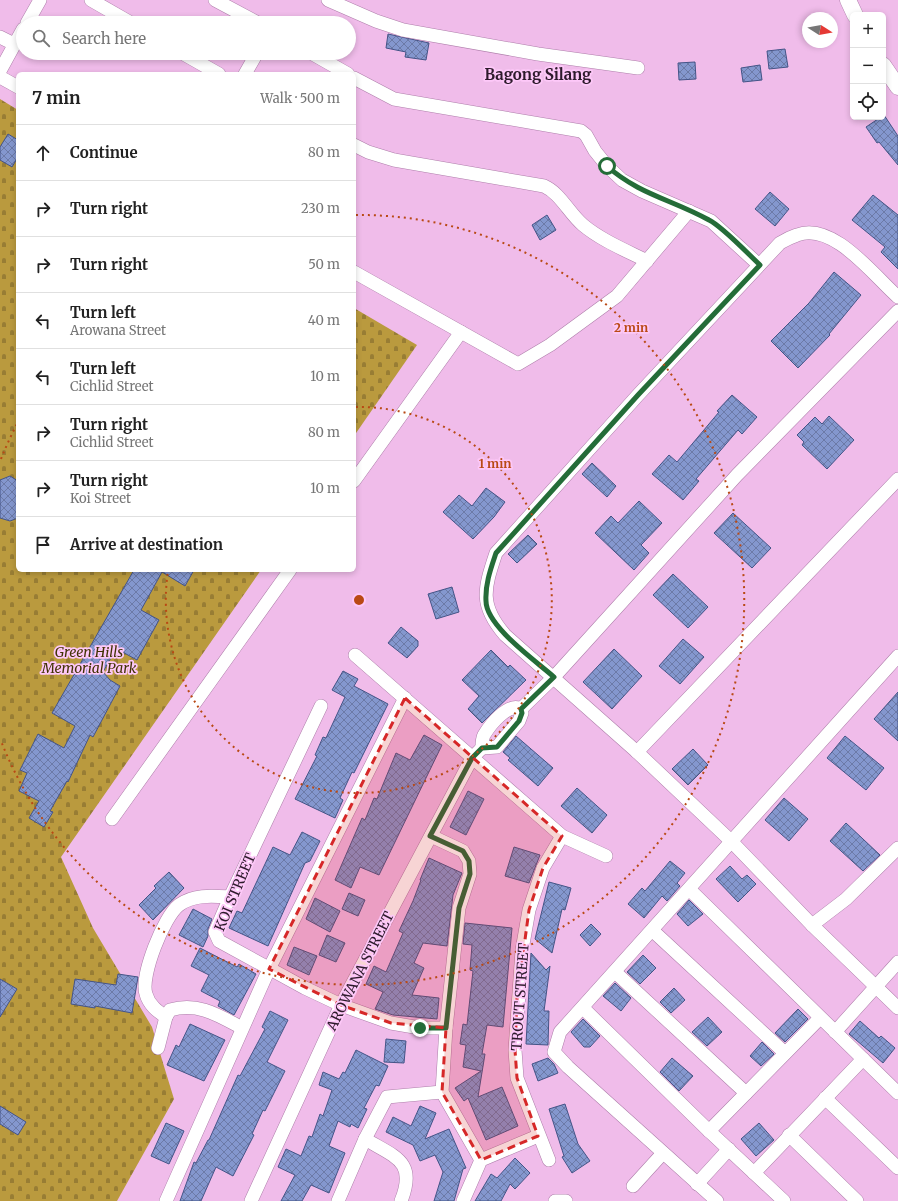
<!DOCTYPE html>
<html lang="en">
<head>
<meta charset="utf-8">
<style>
	:root { --surface:#fff; --page:#f6f6f6; --text:#222; --muted:#767676; --line:#e0e0e0 }
	body { margin:0; font-family:Merriweather,serif; background:var(--page); color:var(--text) }
	.controls { position:absolute; right:12px; top:12px; display:grid; overflow:hidden; border-radius:6px; box-shadow:0 2px 6px #0003 }
	.controls button { width:36px; height:36px; display:grid; place-items:center; padding:0; border:0; border-bottom:1px solid var(--line); background:var(--surface); color:var(--text); font:20px sans-serif }
	.compass { position:absolute; left:802px; top:12px; width:36px; height:36px; border-radius:50%; background:var(--surface); box-shadow:0 2px 6px #0003; rotate:101deg }
	.stop { position:absolute; width:12px; height:12px; margin:-9px; border:3px solid #246c38; border-radius:50%; background:#fff }
	.stop.end { background:#246c38; border-color:#fff; box-shadow:0 1px 4px #0008 }
	.list { margin:0; padding:0; list-style:none }
	h2 { display:flex; justify-content:space-between; align-items:center; height:52px; margin:0; padding:0 16px; font-size:17px }
	h2 small { font-size:13px; font-weight:400; color:var(--muted) }
	.list li { display:grid; grid-template-columns:26px 1fr auto; gap:12px; align-items:center; box-sizing:border-box; height:56px; padding:0 16px; border-top:1px solid var(--line) }
	.list b { display:block; font-size:15px; white-space:nowrap }
	.list p { margin:0; font-size:13px; white-space:nowrap; color:var(--muted) }
	.list em { font-size:13px; font-style:normal; color:var(--muted) }
	.icon { flex:none; width:22px; height:22px; fill:none; stroke:currentColor; stroke-width:2; stroke-linecap:round; stroke-linejoin:round }
	.map { position:relative; flex:none; width:898px; height:1201px; overflow:hidden }
	.search { position:absolute; background:var(--surface); box-shadow:0 2px 6px #0003; left:16px; top:16px; width:340px; height:44px; display:flex; align-items:center; gap:10px; box-sizing:border-box; padding:0 14px; border-radius:22px; color:var(--muted); font-size:15px }
	.panel { position:absolute; background:var(--surface); box-shadow:0 2px 6px #0003; left:16px; top:72px; width:340px; height:500px; border-radius:6px }
	.map>svg:first-child { display:block }
</style>
</head>
<body>
<div class="map">
<svg width="898" height="1201" viewBox="0 0 898 1201">
	<defs>
		<pattern id="cemetery-stones" width="16" height="16" patternUnits="userSpaceOnUse"><rect width="16" height="16" fill="#ba9a3e"/><path d="M2 7V4a2 2 0 0 1 4 0v3zM10 15v-3a2 2 0 0 1 4 0v3z" fill="#987d34"/></pattern>
		<pattern id="building-cross-hatch" width="8" height="8" patternUnits="userSpaceOnUse"><rect width="8" height="8" fill="#8497ce"/><path d="M0 0l8 8M0 8l8-8" fill="none" stroke="#6c7aa7"/></pattern>
	</defs>
	<rect width="100%" height="100%" fill="#f0bcea"/>
	<g fill="url(#cemetery-stones)">
		<path d="M0,99L18,110V570H261L61,857L93,928L152,1027L174,1099L117,1201H0Z"/>
		<path d="M354,308L417,345L354,436Z"/>
	</g>
	<g fill="url(#building-cross-hatch)" stroke="#445487">
		<path d="M388,34L429,43L426,60L405,57L406,52L386,48Z"/>
		<path d="M785,49L788,67L769,69L767,51Z"/>
		<path d="M695,62L696,79L679,80L678,63Z"/>
		<path d="M760,65L762,80L743,82L741,68Z"/>
		<path d="M884,115L898,136V165L879,142L877,143L866,127Z"/>
		<path d="M8,134L18,140V157L12,167L0,160V147Z"/>
		<path d="M770,192L789,209L775,226L755,209Z"/>
		<path d="M873,195L898,215V269L881,252L885,247L852,220Z"/>
		<path d="M547,215L556,230L540,240L532,225Z"/>
		<path d="M834,272L861,295L829,334L830,335L798,368L771,341L809,303Z"/>
		<path d="M732,395L757,417L742,434L738,430L696,479L699,481L683,500L652,474L669,455L677,462L719,412L717,411Z"/>
		<path d="M829,416L854,440L827,469L802,445L804,442L797,435L815,417L822,424Z"/>
		<path d="M592,463L616,486L607,497L582,474Z"/>
		<path d="M10,476L18,481V518L10,521L0,518V480Z"/>
		<path d="M486,488L505,502L494,517L473,539L443,512L459,495L472,506Z"/>
		<path d="M639,501L662,523L641,545L649,553L634,570L595,533L611,516L618,523Z"/>
		<path d="M733,513L771,548L752,568L714,533Z"/>
		<path d="M528,535L537,544L517,563L508,554Z"/>
		<path d="M134,570H194L185,586L162,572L141,610L159,620L137,660L117,649L109,661L103,672L110,680L120,686L93,737L90,735L68,782L67,781L50,811L53,812L44,827L29,818L39,801L19,791L27,773L20,770L38,734L64,748L75,726L52,713Z"/>
		<path d="M673,574L708,607L688,628L653,595Z"/>
		<path d="M452,587L459,612L436,619L428,594Z"/>
		<path d="M401,627L418,641V646L407,658L388,643Z"/>
		<path d="M683,639L704,657L680,684L659,666Z"/>
		<path d="M614,649L642,676L612,709L583,682Z"/>
		<path d="M491,650L508,667L510,665L526,680L482,723L468,709L479,696L462,680Z"/>
		<path d="M343,671L358,679L354,686L388,704L354,773L352,772L340,798L343,800L335,818L295,799L317,756L315,755L323,737L326,738L345,697L332,690Z"/>
		<path d="M898,692V741L874,719Z"/>
		<path d="M424,735L442,745L379,875L360,867L351,888L335,880L362,818L365,820L374,798L377,799L396,753L410,760Z"/>
		<path d="M516,736L553,768L538,786L508,760L510,758L503,752Z"/>
		<path d="M845,736L884,768L866,790L827,758Z"/>
		<path d="M693,749L708,765L688,785L672,769Z"/>
		<path d="M577,788L607,815L592,833L561,806Z"/>
		<path d="M468,791L484,799L466,835L450,827Z"/>
		<path d="M784,798L808,819L789,841L765,820Z"/>
		<path d="M846,823L880,855L863,871L830,841Z"/>
		<path d="M302,832L320,841L310,861L305,863L268,946L229,928L237,911L242,913L273,847L290,855Z"/>
		<path d="M514,847L540,855L529,883L505,876Z"/>
		<path d="M429,858L462,873L453,895L447,946L423,943L414,963L424,968L412,995L439,998L437,1019L393,1015L375,1009L383,992L366,984L374,966L386,972L403,933L399,931L413,901L421,880H420Z"/>
		<path d="M670,861L685,873L677,883L680,886L667,901L662,896L644,918L628,904L642,888L645,891Z"/>
		<path d="M730,866L742,879L747,875L756,884L738,902L716,879Z"/>
		<path d="M169,872L184,888L153,920L139,905L156,888L154,886Z"/>
		<path d="M549,882L571,888L565,910L562,909L552,953L535,939Z"/>
		<path d="M349,893L365,900L358,916L342,909Z"/>
		<path d="M315,898L340,911L330,932L306,919Z"/>
		<path d="M689,900L703,914L688,926L677,914Z"/>
		<path d="M193,909L212,919L208,929V936L203,947L179,935Z"/>
		<path d="M465,923L512,928L503,1027L487,1025L482,1054H485L478,1097L502,1087L518,1126L486,1140L468,1098L464,1101L455,1088L481,1071L463,1067L466,1045L460,1044L463,1024L467,1025L473,971L470,970L472,945L463,944Z"/>
		<path d="M591,924L601,934L590,946L580,935Z"/>
		<path d="M327,935L345,943L336,962L319,955Z"/>
		<path d="M294,947L317,956L309,975L287,965Z"/>
		<path d="M200,948L237,967L239,964L256,974L234,1015L218,1006L220,1001L201,991L209,975L191,966Z"/>
		<path d="M531,953L546,970L550,966L544,1011H549L548,1045L526,1044Z"/>
		<path d="M643,955L656,968L640,984L627,972Z"/>
		<path d="M118,974L138,977L132,1013L95,1006V1008L71,1004L75,979L116,985Z"/>
		<path d="M0,979L17,989L0,1017Z"/>
		<path d="M615,983L631,998L621,1011L603,996Z"/>
		<path d="M674,988L685,1000L671,1013L660,1002Z"/>
		<path d="M798,1009L808,1019L785,1042L775,1033Z"/>
		<path d="M270,1011L288,1020L267,1062L285,1071L265,1111L263,1110L252,1134L254,1135L233,1176L216,1167L201,1201H180L194,1162L196,1163L208,1140H209L238,1075L240,1076L265,1029L262,1027Z"/>
		<path d="M708,1017L722,1032L707,1046L692,1032Z"/>
		<path d="M583,1019L600,1036L590,1047H584L571,1032Z"/>
		<path d="M860,1021L879,1038L881,1036L895,1048L883,1063L849,1034Z"/>
		<path d="M190,1024L225,1040L204,1081L167,1065L176,1045L179,1047Z"/>
		<path d="M386,1039L406,1041L404,1063L384,1062Z"/>
		<path d="M762,1042L774,1054L761,1066L750,1056Z"/>
		<path d="M356,1050L388,1066L379,1086L376,1085L364,1108L367,1109L358,1128L351,1124L350,1127L338,1121L329,1146L345,1153L329,1193L311,1185L302,1201H281L295,1175L278,1167L286,1149L301,1156L309,1136L312,1137L320,1114L323,1116L332,1090L319,1085L323,1072L339,1079L343,1072L345,1073Z"/>
		<path d="M548,1058L554,1064L558,1073L538,1081L532,1064Z"/>
		<path d="M672,1058L693,1076L679,1091L660,1072Z"/>
		<path d="M565,1104L578,1144L590,1161L572,1173L562,1157L564,1156L549,1109Z"/>
		<path d="M0,1106L26,1122L18,1135L0,1124Z"/>
		<path d="M420,1106L436,1113L425,1139L449,1129L466,1168L463,1169L454,1201H434L443,1172L435,1155L420,1161L413,1145L386,1132L393,1117L411,1126Z"/>
		<path d="M166,1123L184,1131L169,1164L151,1156Z"/>
		<path d="M759,1123L774,1140L756,1156L741,1139Z"/>
		<path d="M515,1158L530,1173L515,1189L510,1184L501,1201H475L491,1174L497,1178Z"/>
	</g>
	<g fill="none" stroke-linecap="round" stroke-linejoin="round">
		<g stroke="#ae7eaa" stroke-width="14">
			<g id="minor">
				<path d="M91,0L131,23"/>
				<path d="M215,0L258,23"/>
				<path d="M328,0L376,21L403,30L538,54L638,68"/>
				<path d="M27,23L40,0"/>
				<path d="M0,37L14,44"/>
				<path d="M182,53L219,74"/>
				<path d="M311,53L348,74"/>
				<path d="M0,71L23,29"/>
				<path d="M245,74L257,53"/>
				<path d="M0,77L18,87"/>
				<path d="M354,78L394,99L581,131L586,135L595,151L607,166L622,180L642,191L711,221L759,265"/>
				<path d="M354,145L368,152L394,160L544,186C560,193 569,213 583,225C601,240 625,250 647,261"/>
				<path d="M354,272L518,364L550,345L617,296L689,211"/>
				<path d="M898,297C874,276 833,221 797,235C791,237 785,240 780,243L638,395L496,553C484,589 479,605 505,635L637,752L731,841L812,925L898,1008"/>
				<path d="M354,481L461,332"/>
				<path d="M355,655L562,836L606,856"/>
				<path d="M321,706L230,897L215,932L219,941L305,988L341,1005L391,1023L420,1028H446"/>
				<path d="M521,709L554,677L737,475L898,311"/>
				<path d="M482,748L497,747L519,721L522,713L521,709"/>
				<path d="M482,748C482,744 482,739 484,735C490,725 508,702 521,709"/>
				<path d="M637,752L898,479"/>
				<path d="M112,819L290,570"/>
				<path d="M431,836L463,851L469,861L470,874L459,908L446,1028L442,1092L481,1160"/>
				<path d="M690,890L898,1093"/>
				<path d="M812,925L846,899L898,848"/>
				<path d="M653,931L785,1053"/>
				<path d="M615,972L746,1093"/>
				<path d="M583,1008L709,1131L784,1201"/>
				<path d="M166,1017C157,1011 149,1005 146,994C140,976 164,916 179,905C194,894 213,896 230,897"/>
				<path d="M835,1032L898,962"/>
				<path d="M158,1048L166,1017L170,1010C198,1002 218,1015 242,1028"/>
				<path d="M825,1098L898,1168"/>
				<path d="M709,1131L820,1018"/>
				<path d="M789,1135L857,1201"/>
				<path d="M365,1139C395,1157 417,1161 401,1201"/>
				<path d="M549,1160L517,1078L515,1050L522,950L529,910L543,868L562,836"/>
				<path d="M754,1173L863,1059"/>
				<path d="M697,1184L729,1149"/>
				<path d="M633,1186L663,1153"/>
				<path d="M166,1201L269,969L405,698"/>
				<path d="M251,1201L341,1005L472,758L482,748"/>
				<path d="M338,1201L365,1139L387,1097L442,1092"/>
				<path d="M463,1201L481,1160L538,1136"/>
				<path d="M555,1201H566"/>
				<path d="M717,1201L568,1067L554,1052L560,1032L898,656"/>
			</g>
		</g>
		<g stroke="#ae7eaa" stroke-width="17">
			<g id="tertiary">
				<path d="M848,0L855,15"/>
				<path d="M883,65L898,87"/>
			</g>
		</g>
		<use href="#minor" stroke="#fff" stroke-width="13"/>
		<use href="#tertiary" stroke="#fff" stroke-width="16"/>
	</g>
	<g fill="none" stroke-linecap="round" stroke-linejoin="round">
		<path stroke="#246c38" stroke-width="5" d="M420,1028H446L459,908L470,874L469,861L463,851L430,836L472,758L482,748L497,747L519,721L522,713L521,709L554,677C536,661 486,626 486,601C485,584 491,568 496,553L638,395L760,265C747,253 723,227 709,220C673,200 638,194 607,166"/>
	</g>
	<path fill="#d62828" fill-opacity="0.2" stroke="#d62828" stroke-width="3" stroke-dasharray="8 5" stroke-linejoin="round" d="M405,698L562,836L543,868L529,910L517,999L515,1050L517,1078L538,1136L481,1160L442,1092L446,1028L391,1023L341,1005L269,969Z"/>
	<g fill="none" stroke="#b94914" stroke-width="2" stroke-dasharray="2 4">
		<path d="M356 407A193 193 0 1 1 168 571"/>
		<path d="M1 459A385 385 0 0 1 18 422M356 215A385 385 0 1 1 1 741"/>
	</g>
	<g text-anchor="middle" stroke-width="3.5" stroke-linejoin="round" paint-order="stroke">
		<g font-size="14" font-style="italic" fill="#413203" stroke="#fdc8f8">
			<text x="89" y="657">Green Hills<tspan x="89" dy="16">Memorial Park</tspan></text>
		</g>
		<g font-size="14" fill="#2d1a2b" stroke="#fdc8f8">
			<text transform="translate(235 892) rotate(-67)" y="5">KOI STREET</text>
			<text transform="translate(360 971) rotate(-63)" y="5">AROWANA STREET</text>
			<text transform="translate(520 997) rotate(-86)" y="5">TROUT STREET</text>
		</g>
		<g font-size="15" font-weight="bold" fill="#2d1a2b" stroke="#fdc8f8">
			<text x="538" y="80">Bagong Silang</text>
		</g>
	</g>
	<circle cx="359" cy="600" r="6" fill="#b94914" stroke="#fdc8f8" stroke-width="2"/>
	<g font-size="12" text-anchor="middle" font-weight="bold" fill="#b94914" stroke="#fdc8f8" stroke-width="3.5" stroke-linejoin="round" paint-order="stroke">
		<text x="631" y="332">2 min</text>
		<text x="495" y="468">1 min</text>
	</g>
</svg>
<div class="controls">
<button>+</button>
<button>−</button>
<button><svg class="icon" aria-label="locate" viewBox="0 0 24 24"><circle cx="12" cy="12" r="6"/><path d="M12 2v4M12 18v4M2 12h4M18 12h4"/></svg></button>
</div>
<svg class="compass" viewBox="-18 -18 36 36"><path d="M0-13l5 13h-10z" fill="#e53935"/><path d="M0 13l5-13h-10z" fill="#767676"/></svg>
<div class="stop" style="left:607px;top:166px"></div>
<div class="stop end" style="left:420px;top:1028px"></div>
<div class="search"><svg class="icon" aria-label="search" viewBox="0 0 24 24"><circle cx="10" cy="10" r="6"/><path d="M15 15l6 6"/></svg>Search here</div>
<section class="panel">
<h2>7 min<small>Walk · 500 m</small></h2>
<ul class="list">
<li><svg class="icon" aria-label="ahead" viewBox="0 0 24 24"><path d="M12 20V5M6 11l6-6 6 6"/></svg><div><b>Continue</b></div><em>80 m</em></li>
<li><svg class="icon" aria-label="right" viewBox="0 0 24 24"><path d="M7 20v-9h11M14 6l5 5-5 5"/></svg><div><b>Turn right</b></div><em>230 m</em></li>
<li><svg class="icon" aria-label="right" viewBox="0 0 24 24"><path d="M7 20v-9h11M14 6l5 5-5 5"/></svg><div><b>Turn right</b></div><em>50 m</em></li>
<li><svg class="icon" aria-label="left" viewBox="0 0 24 24"><path d="M17 20v-9H6M10 6l-5 5 5 5"/></svg><div><b>Turn left</b><p>Arowana Street</p></div><em>40 m</em></li>
<li><svg class="icon" aria-label="left" viewBox="0 0 24 24"><path d="M17 20v-9H6M10 6l-5 5 5 5"/></svg><div><b>Turn left</b><p>Cichlid Street</p></div><em>10 m</em></li>
<li><svg class="icon" aria-label="right" viewBox="0 0 24 24"><path d="M7 20v-9h11M14 6l5 5-5 5"/></svg><div><b>Turn right</b><p>Cichlid Street</p></div><em>80 m</em></li>
<li><svg class="icon" aria-label="right" viewBox="0 0 24 24"><path d="M7 20v-9h11M14 6l5 5-5 5"/></svg><div><b>Turn right</b><p>Koi Street</p></div><em>10 m</em></li>
<li><svg class="icon" aria-label="arrive" viewBox="0 0 24 24"><path d="M6 21V4h12l-3 4 3 4H6"/></svg><div><b>Arrive at destination</b></div></li>
</ul>
</section>
</div>
</body>
</html>
